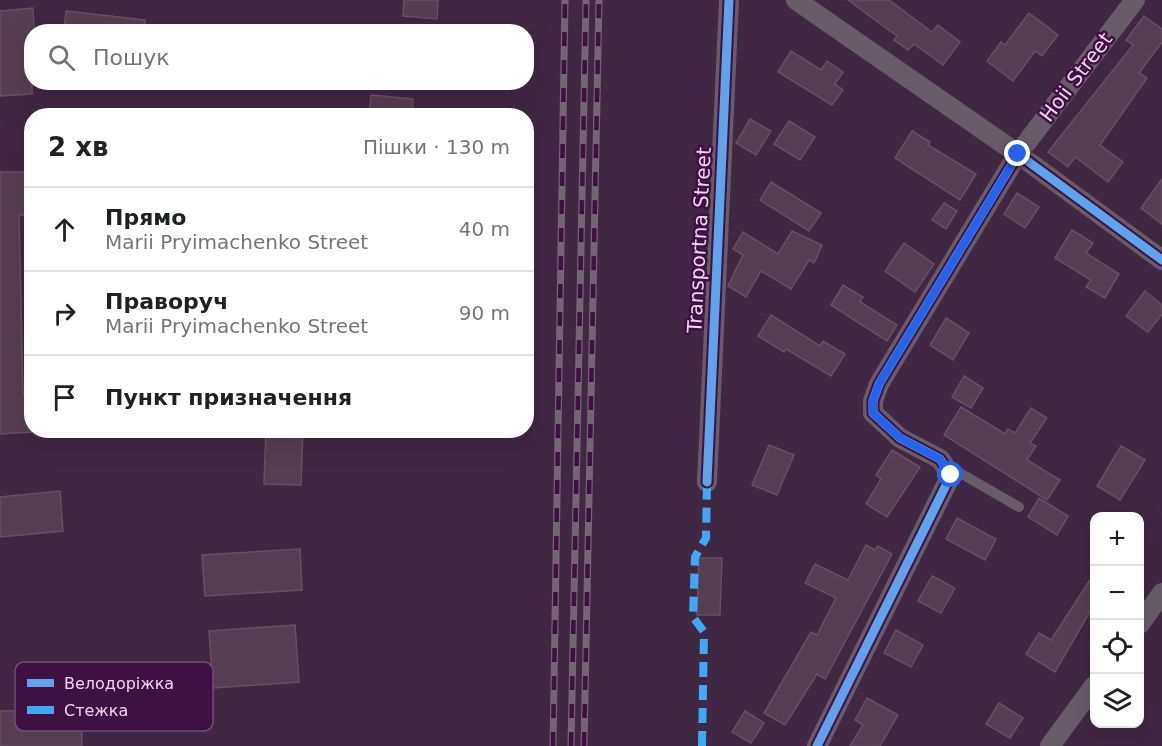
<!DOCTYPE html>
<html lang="uk">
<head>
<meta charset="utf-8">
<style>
	:root { --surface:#fff; --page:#f2f2f2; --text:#202124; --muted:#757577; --line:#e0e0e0 }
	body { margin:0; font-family:"DejaVu Sans",sans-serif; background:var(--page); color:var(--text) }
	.controls { position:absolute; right:18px; bottom:18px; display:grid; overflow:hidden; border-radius:12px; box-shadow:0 6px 24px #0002 }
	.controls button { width:54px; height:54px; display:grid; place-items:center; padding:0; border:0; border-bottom:2px solid var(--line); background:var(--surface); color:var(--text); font:30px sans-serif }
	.stop { position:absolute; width:18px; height:18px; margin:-14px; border:4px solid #2563eb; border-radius:50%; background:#fff }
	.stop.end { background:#2563eb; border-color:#fff; box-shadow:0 2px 6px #0008 }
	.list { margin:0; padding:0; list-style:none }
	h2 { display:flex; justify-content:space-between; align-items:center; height:78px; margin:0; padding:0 24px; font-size:26px }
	h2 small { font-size:20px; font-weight:400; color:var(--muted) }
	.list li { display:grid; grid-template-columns:39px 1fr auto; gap:18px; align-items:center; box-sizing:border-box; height:84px; padding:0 24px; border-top:2px solid var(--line) }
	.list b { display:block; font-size:22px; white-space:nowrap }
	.list p { margin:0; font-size:20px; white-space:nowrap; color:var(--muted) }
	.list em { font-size:20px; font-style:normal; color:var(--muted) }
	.icon { flex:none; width:33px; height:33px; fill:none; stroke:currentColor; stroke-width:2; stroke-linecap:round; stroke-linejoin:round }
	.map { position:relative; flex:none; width:1162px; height:746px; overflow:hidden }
	.search { position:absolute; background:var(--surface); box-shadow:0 6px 24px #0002; left:24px; top:24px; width:510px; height:66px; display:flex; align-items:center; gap:15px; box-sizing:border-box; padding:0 21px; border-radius:24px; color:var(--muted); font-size:22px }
	.panel { position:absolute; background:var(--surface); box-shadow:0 6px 24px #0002; left:24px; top:108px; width:510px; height:330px; border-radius:24px }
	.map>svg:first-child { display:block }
</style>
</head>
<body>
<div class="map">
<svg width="1162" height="746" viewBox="0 0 1162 746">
	<rect width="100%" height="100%" fill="#402742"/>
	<g fill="#553e51" stroke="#685064" stroke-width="1.5">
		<path d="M404,0H438L437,19L403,16Z"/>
		<path d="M848,0H889L932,32L938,25L960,42L943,65L914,44L908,50L894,40L897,36Z"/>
		<path d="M33,8L34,32H32V94L0,96V11Z"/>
		<path d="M66,11L145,20V32H64Z"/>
		<path d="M1029,13L1058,35L1042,56L1035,51L1013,81L987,61L1001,42L1005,45Z"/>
		<path d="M1144,16L1162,29V42L1139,73L1147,78L1100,145L1123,162L1108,182L1075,157L1068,167L1048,152L1133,45L1126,40Z"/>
		<path d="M791,51L821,70L827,61L843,72L835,84L843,90L832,105L778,72Z"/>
		<path d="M371,95L413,99L412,116H369Z"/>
		<path d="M750,119L771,131L756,155L736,143Z"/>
		<path d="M789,121L815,137L800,160L774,144Z"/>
		<path d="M912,131L930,142L928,145L976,174L960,200L895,158Z"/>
		<path d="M0,172H32V215H19L23,396H32V432L0,434Z"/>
		<path d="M1162,179V224L1141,208Z"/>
		<path d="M771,182L821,213L809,231L760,200Z"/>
		<path d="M1017,193L1039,207L1025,228L1004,214Z"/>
		<path d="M944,203L957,211L946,229L932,220Z"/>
		<path d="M1072,230L1093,243L1086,253L1119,274L1105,298L1086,287L1091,280L1055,258Z"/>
		<path d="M792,231L822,245L814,263L809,260L791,289L761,271L746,297L728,286L743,255L733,249L743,232L778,254Z"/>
		<path d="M904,243L934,264L915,292L885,271Z"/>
		<path d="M843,285L863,297L860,302L897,325L887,341L831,305Z"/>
		<path d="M1145,291L1162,305V314L1148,332L1126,316Z"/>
		<path d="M771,315L820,346L823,341L845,354L831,376L786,349L784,352L758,336Z"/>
		<path d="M946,318L969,333L953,360L930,345Z"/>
		<path d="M964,376L983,388L971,408L952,397Z"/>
		<path d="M961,407L1005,434L1008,429L1015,433L1031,408L1047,418L1030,443L1036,446L1027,460L1060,480L1047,500L944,435Z"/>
		<path d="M266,430H303L301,485L264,484Z"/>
		<path d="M769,445L794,455L777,495L752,485Z"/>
		<path d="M1121,446L1145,460L1120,500L1097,486Z"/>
		<path d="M892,450L920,467L887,517L866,504L881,479L876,475Z"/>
		<path d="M60,491L63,531L0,537V497Z"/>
		<path d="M1039,498L1068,516L1057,535L1028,517Z"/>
		<path d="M957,518L996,539L985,560L946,539Z"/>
		<path d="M866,545L875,550L878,546L892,554L825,679L817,674L785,725L764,713L811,632L817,635L836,598L805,583L815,564L848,580Z"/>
		<path d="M300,549L302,590L205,596L202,555Z"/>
		<path d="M699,558H722L720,615H697Z"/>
		<path d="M1095,572V603L1055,672L1026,654L1039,633L1051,640Z"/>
		<path d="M932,576L955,588L941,613L918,601Z"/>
		<path d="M295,625L299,682L213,688L209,631Z"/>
		<path d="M896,630L923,645L911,667L884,653Z"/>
		<path d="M867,698L898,715L880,746H850L863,725L855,720Z"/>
		<path d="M999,703L1023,718L1010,738L986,724Z"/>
		<path d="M81,709L82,746H0V711Z"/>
		<path d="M745,711L764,723L751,743L732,732Z"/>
	</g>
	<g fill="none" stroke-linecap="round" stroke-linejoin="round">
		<path stroke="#685c68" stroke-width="10" d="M948,466L1019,507"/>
		<g stroke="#685c68" stroke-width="20">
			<path d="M796,0L1018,154L1135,0"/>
			<path d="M707,482L729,0"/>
			<path d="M1140,624L1162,593"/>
			<path d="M817,746L951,475L940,459L900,438L873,413V401L879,384L1018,154L1162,260"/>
			<path d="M1050,746L1094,686"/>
		</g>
		<g stroke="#746575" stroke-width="7">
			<g id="rail">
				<path d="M553,746L565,0"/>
				<path d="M571,746L586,0"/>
				<path d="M584,746L599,0"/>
			</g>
		</g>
		<use href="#rail" stroke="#3f1142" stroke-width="4.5" stroke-dasharray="14" stroke-linecap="butt"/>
		<path stroke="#3fa9f5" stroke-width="8" stroke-dasharray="15 8" stroke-linecap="butt" d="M702,746L704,632L693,617L695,557L706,538L707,482"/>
		<g stroke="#3f1142" stroke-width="13">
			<g id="cycleway">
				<path d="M707,482L729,0"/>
				<path d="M817,746L951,475L940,459L900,438L873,413V401L879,384L1018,154L1162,260"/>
			</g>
		</g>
		<use href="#cycleway" stroke="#60a3ed" stroke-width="9"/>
	</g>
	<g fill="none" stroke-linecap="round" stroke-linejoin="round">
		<path stroke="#2563eb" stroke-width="8" d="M951,475L940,459L900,438L873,413V401L879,384L1018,154"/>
	</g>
	<g text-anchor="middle" stroke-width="5" stroke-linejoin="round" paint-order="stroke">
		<g font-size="20" fill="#f1d5f2" stroke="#3f1142">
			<text transform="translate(1076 77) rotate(-53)" y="7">Hoii Street</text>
			<text transform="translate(699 240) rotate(-87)" y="7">Transportna Street</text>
		</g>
	</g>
	<rect x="15" y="662" width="198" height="69" rx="9" fill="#3f1142" stroke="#744c77" stroke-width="1.5"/>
	<rect x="27" y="679" width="27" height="8" fill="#60a3ed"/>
	<rect x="27" y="706" width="27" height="8" fill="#3fa9f5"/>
	<g font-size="16" fill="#f1d5f2">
		<text x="64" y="689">Велодоріжка</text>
		<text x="64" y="716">Стежка</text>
	</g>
</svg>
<div class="controls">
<button>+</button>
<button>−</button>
<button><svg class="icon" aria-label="locate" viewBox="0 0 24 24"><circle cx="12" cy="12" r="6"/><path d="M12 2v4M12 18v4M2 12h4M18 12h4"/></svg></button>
<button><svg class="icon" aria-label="layers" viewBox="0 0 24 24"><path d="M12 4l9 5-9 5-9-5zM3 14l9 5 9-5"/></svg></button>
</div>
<div class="stop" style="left:951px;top:475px"></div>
<div class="stop end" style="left:1018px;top:154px"></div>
<div class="search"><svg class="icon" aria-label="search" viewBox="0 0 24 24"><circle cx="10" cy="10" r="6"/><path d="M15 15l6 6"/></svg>Пошук</div>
<section class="panel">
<h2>2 хв<small>Пішки · 130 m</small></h2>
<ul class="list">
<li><svg class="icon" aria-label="ahead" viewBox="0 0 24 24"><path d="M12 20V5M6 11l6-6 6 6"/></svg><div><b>Прямо</b><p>Marii Pryimachenko Street</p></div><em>40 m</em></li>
<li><svg class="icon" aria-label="right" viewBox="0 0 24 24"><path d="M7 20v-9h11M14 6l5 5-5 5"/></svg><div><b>Праворуч</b><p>Marii Pryimachenko Street</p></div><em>90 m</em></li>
<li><svg class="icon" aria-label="arrive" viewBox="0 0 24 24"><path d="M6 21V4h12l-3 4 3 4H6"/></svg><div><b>Пункт призначення</b></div></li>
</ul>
</section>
</div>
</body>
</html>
